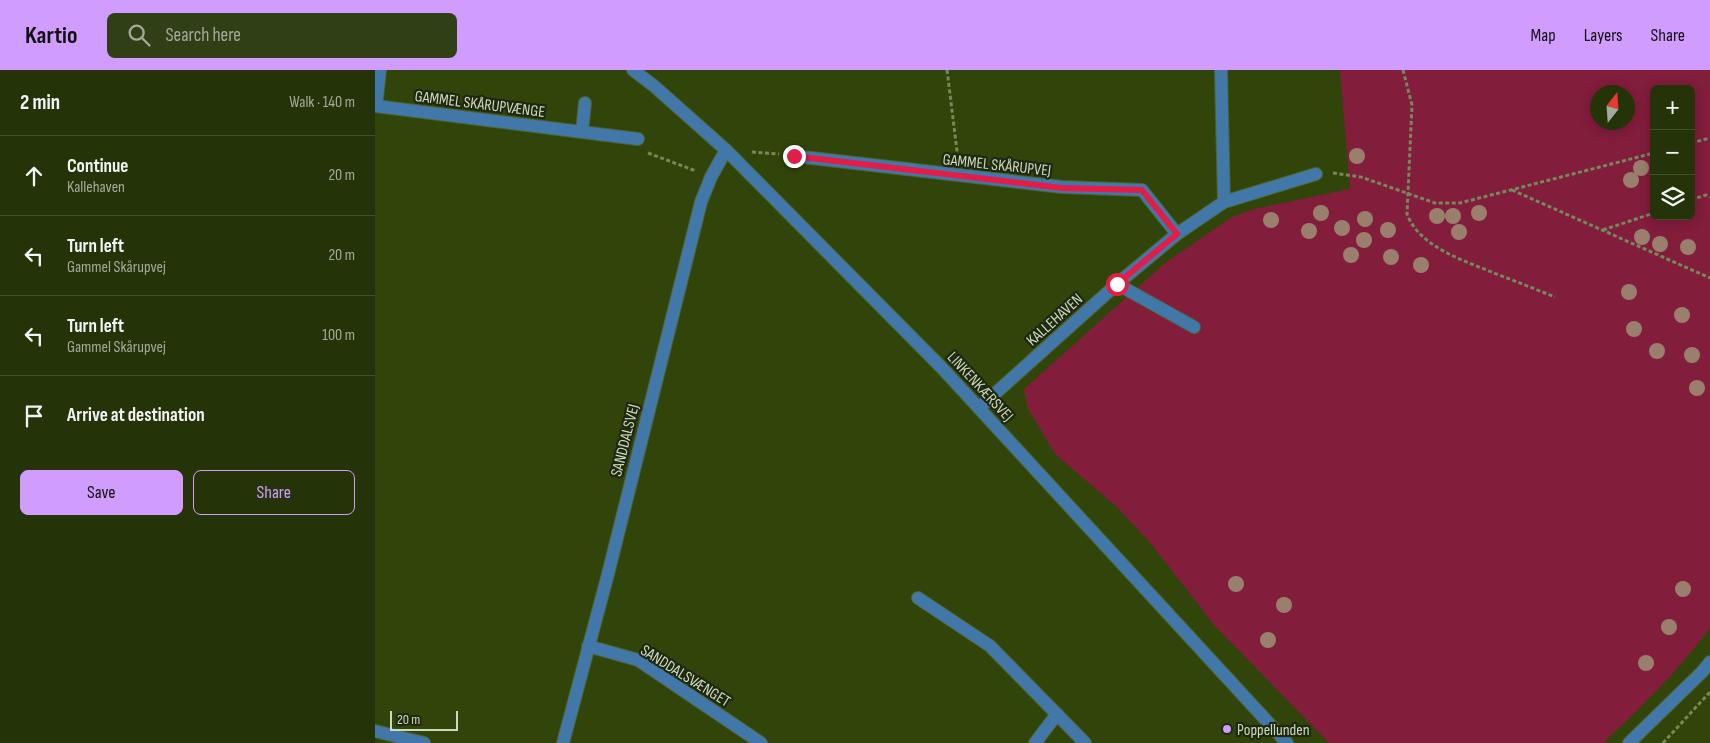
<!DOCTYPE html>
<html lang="en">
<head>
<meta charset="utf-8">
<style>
	:root { --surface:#253408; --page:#313f16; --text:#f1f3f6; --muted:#a3aa9c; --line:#424f29; --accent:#d09dfe }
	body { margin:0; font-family:"Sofia Sans Condensed",sans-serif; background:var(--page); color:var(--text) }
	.controls { position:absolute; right:15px; top:15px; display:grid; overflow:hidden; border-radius:8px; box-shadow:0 2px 12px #0003 }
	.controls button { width:45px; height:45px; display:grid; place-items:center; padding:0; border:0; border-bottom:1px solid var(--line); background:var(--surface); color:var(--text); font:25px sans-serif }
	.compass { position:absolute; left:1215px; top:15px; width:45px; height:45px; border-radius:50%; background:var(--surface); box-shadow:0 2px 12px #0003; rotate:17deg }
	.scale { position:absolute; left:15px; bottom:12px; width:68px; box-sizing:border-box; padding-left:5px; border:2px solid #cddbbd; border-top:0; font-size:14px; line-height:18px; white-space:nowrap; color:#cddbbd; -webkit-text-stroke:4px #1f2811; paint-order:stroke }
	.stop { position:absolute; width:15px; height:15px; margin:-11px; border:4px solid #e11d48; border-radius:50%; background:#fff }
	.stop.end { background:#e11d48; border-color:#fff; box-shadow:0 1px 5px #0008 }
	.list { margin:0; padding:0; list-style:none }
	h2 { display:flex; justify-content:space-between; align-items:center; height:65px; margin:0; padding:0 20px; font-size:21px }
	h2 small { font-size:16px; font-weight:400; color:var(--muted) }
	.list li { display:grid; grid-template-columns:32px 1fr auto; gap:15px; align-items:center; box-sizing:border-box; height:80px; padding:0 20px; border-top:1px solid var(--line) }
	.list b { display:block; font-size:19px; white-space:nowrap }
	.list p { margin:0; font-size:16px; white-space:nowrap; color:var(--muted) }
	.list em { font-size:16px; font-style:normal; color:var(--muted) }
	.actions { display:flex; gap:10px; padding:15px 20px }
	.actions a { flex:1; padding:11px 0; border:1px solid var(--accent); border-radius:8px; text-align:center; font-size:18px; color:var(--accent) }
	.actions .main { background:var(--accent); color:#111 }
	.icon { flex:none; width:28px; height:28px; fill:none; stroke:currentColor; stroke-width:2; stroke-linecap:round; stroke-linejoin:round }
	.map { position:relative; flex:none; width:1335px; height:673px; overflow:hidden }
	header { display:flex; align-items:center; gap:30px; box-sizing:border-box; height:70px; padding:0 25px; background:var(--accent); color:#111 }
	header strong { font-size:24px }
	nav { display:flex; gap:28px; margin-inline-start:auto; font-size:18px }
	.search { width:350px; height:45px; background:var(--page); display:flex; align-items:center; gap:12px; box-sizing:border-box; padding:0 18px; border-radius:8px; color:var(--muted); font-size:19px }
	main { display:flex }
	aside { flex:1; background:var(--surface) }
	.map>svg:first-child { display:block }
</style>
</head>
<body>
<header>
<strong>Kartio</strong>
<div class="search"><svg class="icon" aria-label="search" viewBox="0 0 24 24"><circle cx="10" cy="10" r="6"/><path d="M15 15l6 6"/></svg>Search here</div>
<nav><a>Map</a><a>Layers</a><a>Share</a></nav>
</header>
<main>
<aside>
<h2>2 min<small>Walk · 140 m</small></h2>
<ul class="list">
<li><svg class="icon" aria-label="ahead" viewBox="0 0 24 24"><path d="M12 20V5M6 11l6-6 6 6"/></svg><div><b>Continue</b><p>Kallehaven</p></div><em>20 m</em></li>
<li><svg class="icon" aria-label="left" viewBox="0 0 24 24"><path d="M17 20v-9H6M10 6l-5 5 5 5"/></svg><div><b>Turn left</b><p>Gammel Skårupvej</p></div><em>20 m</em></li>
<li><svg class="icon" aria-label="left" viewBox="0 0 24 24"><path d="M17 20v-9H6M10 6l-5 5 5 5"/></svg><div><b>Turn left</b><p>Gammel Skårupvej</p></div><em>100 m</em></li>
<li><svg class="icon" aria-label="arrive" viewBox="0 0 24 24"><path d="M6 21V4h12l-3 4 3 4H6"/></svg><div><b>Arrive at destination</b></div></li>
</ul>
<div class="actions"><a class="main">Save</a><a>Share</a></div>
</aside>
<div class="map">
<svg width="1335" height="673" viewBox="0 0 1335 673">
	<rect width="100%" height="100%" fill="#31450b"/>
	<path fill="#821d3c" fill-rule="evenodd" d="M965,0H1335V558C1303,601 1266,637 1228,673H954L839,555L777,475L742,437L681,385L653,339L649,319L790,193L857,147L879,139L975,119ZM1279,19H1316V146H1279ZM1222,22H1252V52H1222Z"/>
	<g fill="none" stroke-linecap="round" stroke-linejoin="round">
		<g stroke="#50632f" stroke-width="14">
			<g id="minor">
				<path d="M258,0L279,16L351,80L567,298L912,673"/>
				<path d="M846,0L849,132"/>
				<path d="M0,36L263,69"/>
				<path d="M1,36L5,0"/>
				<path d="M207,62L210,33"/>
				<path d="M419,86L687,117L767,120L802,164"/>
				<path d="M742,214L819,257"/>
				<path d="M604,338L742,214L802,164L849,132L941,104"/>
				<path d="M543,528L615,576L710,673"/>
				<path d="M213,576L263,590L386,673"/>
				<path d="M0,661L49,673"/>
				<path d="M188,673L233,504L326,132L336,107L351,80"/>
				<path d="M660,673L682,644"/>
				<path d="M1254,673L1327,602L1335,592"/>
			</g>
		</g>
		<g stroke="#77885b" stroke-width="3" stroke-dasharray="4 2.5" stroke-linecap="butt">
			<path d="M572,0L583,89"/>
			<path d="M1028,0L1037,35L1032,144C1044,177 1090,191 1119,203C1140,211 1160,219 1180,227"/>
			<path d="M1316,73L1335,68"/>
			<path d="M377,82L404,84"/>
			<path d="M273,83L321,101"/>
			<path d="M958,103L986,107L1060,133H1085L1279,83"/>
			<path d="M1137,120L1335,208"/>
			<path d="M1316,130L1331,125L1335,127"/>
			<path d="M1228,160L1279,143"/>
			<path d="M1288,673L1335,622"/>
		</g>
		<use href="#minor" stroke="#4178a9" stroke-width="12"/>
	</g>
	<g fill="#9a806c">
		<circle cx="982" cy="86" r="8"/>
		<circle cx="1266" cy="98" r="8"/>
		<circle cx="1256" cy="110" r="8"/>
		<circle cx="946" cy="143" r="8"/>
		<circle cx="1104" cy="143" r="8"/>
		<circle cx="1062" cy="146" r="8"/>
		<circle cx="1078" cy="146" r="8"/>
		<circle cx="990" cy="149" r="8"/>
		<circle cx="896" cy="150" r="8"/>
		<circle cx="967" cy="158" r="8"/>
		<circle cx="1013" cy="160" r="8"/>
		<circle cx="934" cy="161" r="8"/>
		<circle cx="1084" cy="162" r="8"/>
		<circle cx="1267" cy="167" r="8"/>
		<circle cx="989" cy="170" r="8"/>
		<circle cx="1285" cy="174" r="8"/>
		<circle cx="1313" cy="177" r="8"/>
		<circle cx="976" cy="185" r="8"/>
		<circle cx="1016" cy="187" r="8"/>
		<circle cx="1046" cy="195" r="8"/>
		<circle cx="1254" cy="222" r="8"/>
		<circle cx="1307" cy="245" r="8"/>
		<circle cx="1259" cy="259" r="8"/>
		<circle cx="1282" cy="281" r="8"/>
		<circle cx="1317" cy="285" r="8"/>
		<circle cx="1322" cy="318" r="8"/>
		<circle cx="861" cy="514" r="8"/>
		<circle cx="1308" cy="519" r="8"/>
		<circle cx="909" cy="535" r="8"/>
		<circle cx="1294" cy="557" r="8"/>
		<circle cx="893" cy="570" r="8"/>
		<circle cx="1271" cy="593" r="8"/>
	</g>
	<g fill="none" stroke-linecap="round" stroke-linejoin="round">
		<path stroke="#e11d48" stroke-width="6" d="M419,86L687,118L767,120L802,164L742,214"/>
	</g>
	<circle fill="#d09dfe" stroke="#1f2811" stroke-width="2" cx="852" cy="659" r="5"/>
	<g text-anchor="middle" stroke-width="4.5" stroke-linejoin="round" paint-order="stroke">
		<g font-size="16" fill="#cddbbd" stroke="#1f2811">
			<text transform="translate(105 33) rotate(7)" y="6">GAMMEL SKÅRUPVÆNGE</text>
			<text transform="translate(622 94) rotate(6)" y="6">GAMMEL SKÅRUPVEJ</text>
			<text transform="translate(679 249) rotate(-42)" y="6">KALLEHAVEN</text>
			<text transform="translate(606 316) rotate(47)" y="6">LINKENKÆRSVEJ</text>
			<text transform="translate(249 370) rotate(-76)" y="6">SANDDALSVEJ</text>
			<text transform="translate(311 605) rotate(32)" y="6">SANDDALSVÆNGET</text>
		</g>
		<g font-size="16" fill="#cddbbd" stroke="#1f2811" text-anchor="start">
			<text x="862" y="665">Poppellunden</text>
		</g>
	</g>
</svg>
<div class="controls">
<button>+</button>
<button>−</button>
<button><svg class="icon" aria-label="layers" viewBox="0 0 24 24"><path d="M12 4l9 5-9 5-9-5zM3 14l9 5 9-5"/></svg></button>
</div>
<svg class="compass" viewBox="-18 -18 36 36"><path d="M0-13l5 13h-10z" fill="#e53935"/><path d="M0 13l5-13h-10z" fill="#a3aa9c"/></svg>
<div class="scale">20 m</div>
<div class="stop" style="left:742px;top:214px"></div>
<div class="stop end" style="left:419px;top:86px"></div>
</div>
</main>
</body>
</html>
